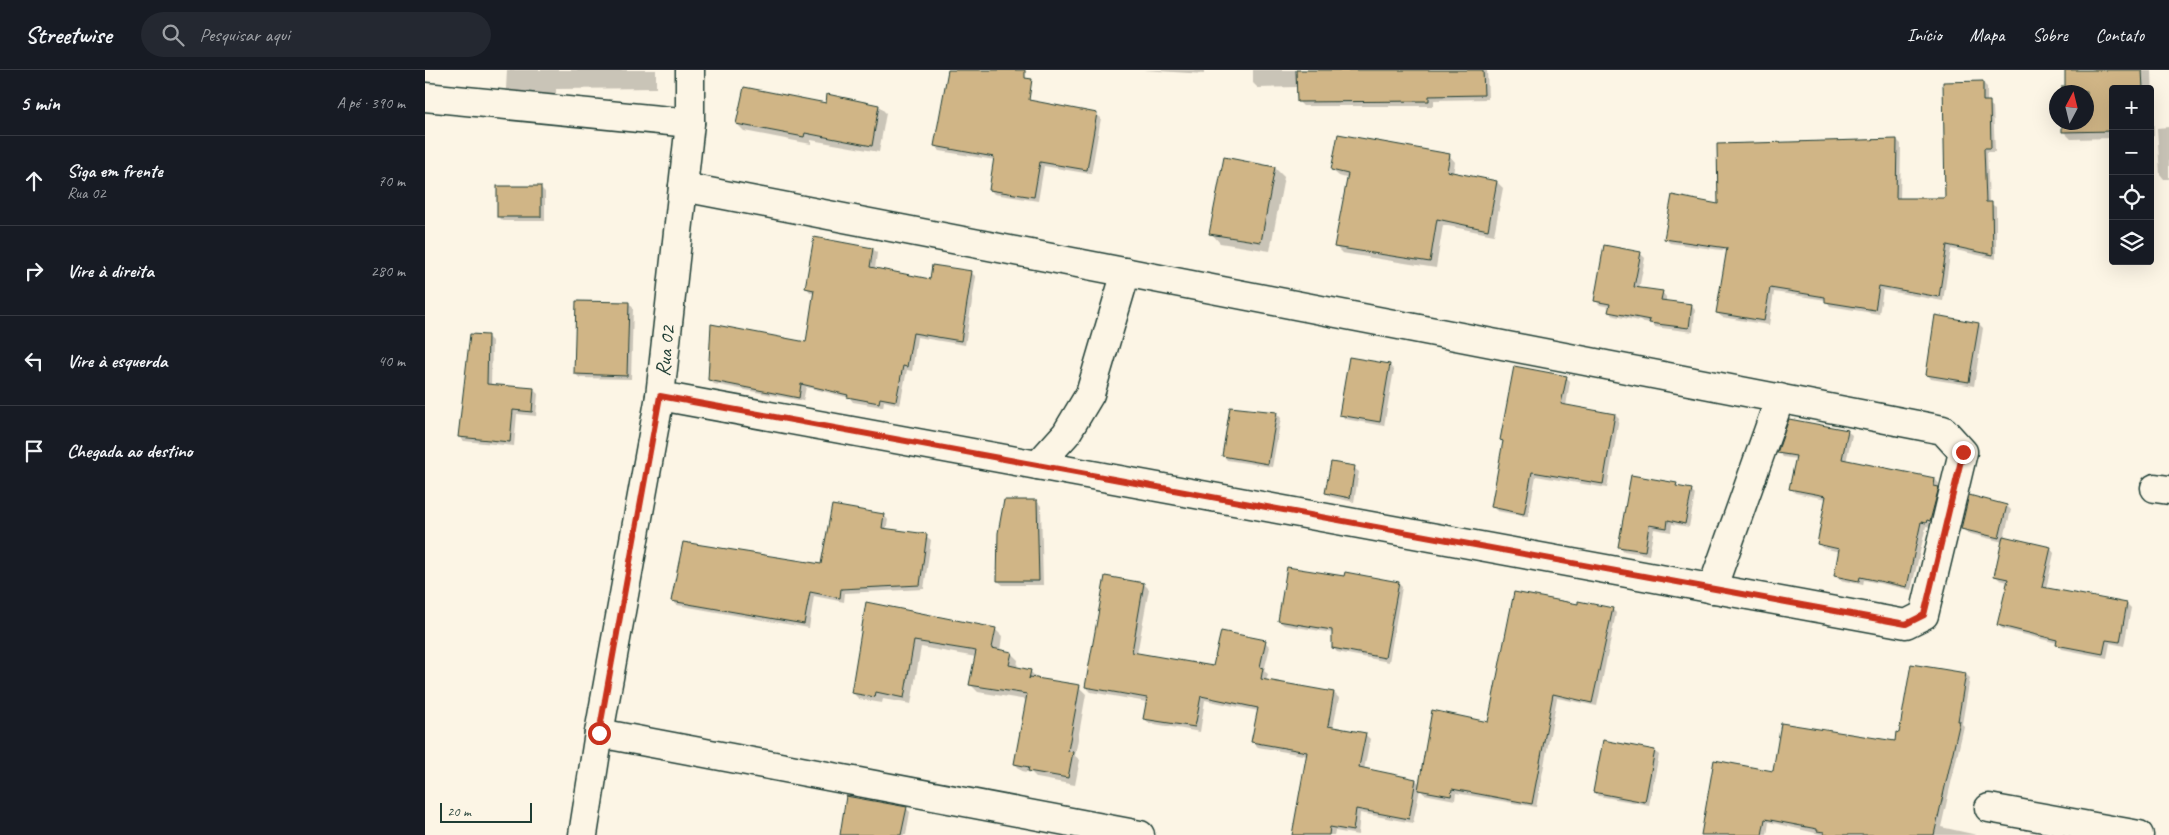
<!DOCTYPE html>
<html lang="pt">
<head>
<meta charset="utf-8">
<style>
	:root { --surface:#171b24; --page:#242831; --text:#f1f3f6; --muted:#9ea1a6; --line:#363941 }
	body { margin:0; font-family:Caveat,sans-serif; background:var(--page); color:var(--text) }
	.controls { position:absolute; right:15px; top:15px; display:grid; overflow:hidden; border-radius:5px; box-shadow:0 5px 20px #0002 }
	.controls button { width:45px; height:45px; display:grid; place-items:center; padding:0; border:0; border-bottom:1px solid var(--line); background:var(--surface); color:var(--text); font:25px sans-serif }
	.compass { position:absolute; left:1624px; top:15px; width:45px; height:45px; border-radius:50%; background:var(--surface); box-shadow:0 5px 20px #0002; rotate:7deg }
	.scale { position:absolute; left:15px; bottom:12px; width:92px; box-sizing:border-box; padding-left:5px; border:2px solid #1f3d34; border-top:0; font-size:14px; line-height:18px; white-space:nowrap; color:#1f3d34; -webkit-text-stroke:4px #fcf5e5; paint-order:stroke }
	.stop { position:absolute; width:15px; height:15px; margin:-11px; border:4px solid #c8321e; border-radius:50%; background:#fff }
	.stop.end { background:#c8321e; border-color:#fff; box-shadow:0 1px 5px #0008 }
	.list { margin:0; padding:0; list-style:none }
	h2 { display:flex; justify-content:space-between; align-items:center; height:65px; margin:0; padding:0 20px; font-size:21px }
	h2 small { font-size:16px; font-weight:400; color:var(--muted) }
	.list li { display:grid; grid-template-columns:32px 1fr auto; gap:15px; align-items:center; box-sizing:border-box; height:90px; padding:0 20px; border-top:1px solid var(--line) }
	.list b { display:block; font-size:19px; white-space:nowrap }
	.list p { margin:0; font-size:16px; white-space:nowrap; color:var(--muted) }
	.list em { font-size:16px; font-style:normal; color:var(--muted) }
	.icon { flex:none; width:28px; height:28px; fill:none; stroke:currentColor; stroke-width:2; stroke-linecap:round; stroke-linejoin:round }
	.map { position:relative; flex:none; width:1744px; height:765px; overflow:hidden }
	header { display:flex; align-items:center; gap:30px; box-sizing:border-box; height:70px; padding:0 25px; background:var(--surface); border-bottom:1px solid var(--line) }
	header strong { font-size:24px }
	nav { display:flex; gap:28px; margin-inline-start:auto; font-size:18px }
	.search { width:350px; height:45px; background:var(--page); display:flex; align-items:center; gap:12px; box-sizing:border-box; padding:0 18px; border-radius:28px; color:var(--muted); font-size:19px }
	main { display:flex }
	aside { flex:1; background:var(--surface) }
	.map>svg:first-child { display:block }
</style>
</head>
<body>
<header>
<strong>Streetwise</strong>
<div class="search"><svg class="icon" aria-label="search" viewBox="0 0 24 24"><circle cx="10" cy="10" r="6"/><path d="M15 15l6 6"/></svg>Pesquisar aqui</div>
<nav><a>Início</a><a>Mapa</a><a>Sobre</a><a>Contato</a></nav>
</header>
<main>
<aside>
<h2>5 min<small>A pé · 390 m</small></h2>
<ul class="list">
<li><svg class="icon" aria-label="ahead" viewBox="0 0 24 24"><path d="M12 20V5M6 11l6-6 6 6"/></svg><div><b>Siga em frente</b><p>Rua 02</p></div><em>70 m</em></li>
<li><svg class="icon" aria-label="right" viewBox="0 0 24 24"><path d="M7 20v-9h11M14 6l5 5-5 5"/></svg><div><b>Vire à direita</b></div><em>280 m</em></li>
<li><svg class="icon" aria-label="left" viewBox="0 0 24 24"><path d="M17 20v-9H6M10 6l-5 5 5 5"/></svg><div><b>Vire à esquerda</b></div><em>40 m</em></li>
<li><svg class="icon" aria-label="arrive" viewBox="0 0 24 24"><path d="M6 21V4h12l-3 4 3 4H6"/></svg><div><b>Chegada ao destino</b></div></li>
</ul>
</aside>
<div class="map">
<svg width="1744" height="765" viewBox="0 0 1744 765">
	<rect width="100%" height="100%" fill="#fcf5e5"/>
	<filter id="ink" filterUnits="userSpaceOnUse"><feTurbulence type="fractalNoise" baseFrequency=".02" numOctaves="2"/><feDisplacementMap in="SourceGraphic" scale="10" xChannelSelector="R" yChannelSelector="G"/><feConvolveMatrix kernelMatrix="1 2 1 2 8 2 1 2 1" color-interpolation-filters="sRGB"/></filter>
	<g filter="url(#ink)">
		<g fill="#0003">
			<path d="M82,0H231V18L131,19V27L86,23L81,19Z"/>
			<path d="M718,0H779V4Z"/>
			<path d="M828,0H1062L1063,29L1009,30V36H878L873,31L872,17L833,18L828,13Z"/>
			<path d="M1641,0H1727L1729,66L1725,67V19H1688V68L1646,69L1639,62L1662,52V22H1638V17H1641Z"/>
			<path d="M1557,12L1562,17V33L1568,37L1570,82H1562L1564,133L1571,137V189L1526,179L1518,231L1458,220L1454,244L1405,236L1401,230L1349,222L1344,255L1297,247L1292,243L1303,181L1245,173L1240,169L1295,135L1472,70L1476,74L1475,129H1521Z"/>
			<path d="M402,35L454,36L461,43L454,82L386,70V74L319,61L312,54Z"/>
			<path d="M671,44L676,48L666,104L619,96L613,131L569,124L565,119L570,90L515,81L510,76Z"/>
			<path d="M1744,57V109H1739L1735,104L1732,58Z"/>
			<path d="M1024,85L1030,92L1028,104L1072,112L1078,118L1069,165L1018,155L1011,198L917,183L911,177L924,109L914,106L907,100Z"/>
			<path d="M850,98L859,107L845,181L795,173L786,163Z"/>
			<path d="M116,118L120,122V151H78L73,146Z"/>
			<path d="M448,179L452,183L450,199L506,210L546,202L551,207L540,275L492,267L487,301L482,300L475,335L459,331L458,337L428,332L425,328L381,317L378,331L289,314L284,309L382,274L390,223L385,222L381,217Z"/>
			<path d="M1215,183L1220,188L1214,219L1237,222L1241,227V232L1266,235L1270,240L1268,262L1230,257L1225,253L1189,246L1184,242L1185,237L1175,235L1170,230Z"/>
			<path d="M204,233L208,238L206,309L155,308L150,304Z"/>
			<path d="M1554,254L1558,258L1549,316L1506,309L1502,304Z"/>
			<path d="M62,266L67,271L66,315L108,319L113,324L111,346L92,344L89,376L39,371L34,367Z"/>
			<path d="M965,296L969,300L959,356L920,349L916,344Z"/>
			<path d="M1141,307L1145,311L1141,336L1190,345L1194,349L1182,418L1111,406L1103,447L1072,441L1068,437L1079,373L1076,370Z"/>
			<path d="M852,344L856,348L847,397L802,390L798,385Z"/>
			<path d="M1422,361L1427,365L1421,392L1510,409L1514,414L1513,418L1517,423L1510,455L1506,454V457L1501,456L1486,520L1439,510L1438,515L1415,510L1410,506L1415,482L1398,478L1393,474L1402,429L1370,423L1366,418L1372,389L1358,387L1354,382Z"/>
			<path d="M929,398L934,402L929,432L906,427L902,423Z"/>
			<path d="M1251,414L1254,418L1266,420L1270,424L1264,457L1247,454L1246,462L1229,459L1224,485L1199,481L1194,476Z"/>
			<path d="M612,431L616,436L618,515H578L573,511Z"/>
			<path d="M1582,436L1586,440L1579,468L1625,478L1629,483L1621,519L1702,534L1706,538L1699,576L1685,573L1682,588L1637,579L1632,573L1578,559L1573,555L1583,512L1575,510L1570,506L1578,472L1542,463L1537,458Z"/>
			<path d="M459,445L463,450L461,460L501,466L506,470L499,519L420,523L419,532L389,526L384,558L252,535L248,531L397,495Z"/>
			<path d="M920,508L973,513L977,517L964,592L912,582L908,578V563L859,555L854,551Z"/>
			<path d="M719,514L724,519L712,584L789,598L840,572L845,577L839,601L843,604L841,611L909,623L914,628L908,658L940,664L945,669L939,700L991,710L996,715L1064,654L1154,535L1187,539L1191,543L1172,636L1132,628L1111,737L1031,723L1030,730L999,724L995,719L988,753L935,743L933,765L910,761L909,765H869L883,686L833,677L828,672L833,641L780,630L775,662L724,653L719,648L722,632L666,622L661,617Z"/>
			<path d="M442,534L570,559L577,566L575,581L586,583L593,590L592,598L605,601L612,608L654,617L661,624L650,686L655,690L650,715L612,708L607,703L597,701L590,694L602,630L553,622L546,615L551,587L496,577L486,634L458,629L457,633L434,629L427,622Z"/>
			<path d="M1540,604L1545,608L1537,654L1539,656L1516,757L1552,765H1399L1344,752L1342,765H1277L1349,702L1471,672L1475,665Z"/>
			<path d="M1229,681L1234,685L1224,735L1174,726L1169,722Z"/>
			<path d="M481,738L485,742L481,765H416Z"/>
		</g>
		<g fill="#d0b586" stroke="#1f3d34">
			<path d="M523,0H600V8L607,9L604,30L672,43L662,100L615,92L609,127L564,120L569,87L509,76Z"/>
			<path d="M871,0H1058L1059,25L1004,26V31L872,32Z"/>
			<path d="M1640,0H1717L1718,19H1688V61L1637,62V52H1662V22H1637V16H1640Z"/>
			<path d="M1558,11V31H1565L1566,78H1559L1561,132H1567L1568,185L1522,175L1514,227L1454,216L1450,240L1400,232V227L1345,218L1339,251L1291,243L1302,178L1239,169L1247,125L1293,134L1292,74L1472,69L1471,128H1520L1518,12Z"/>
			<path d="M319,17L401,33L402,24L454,35L447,76L380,63L379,67L311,54Z"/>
			<path d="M913,64L1025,84L1022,101L1072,111L1063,160L1012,149L1005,192L909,177L923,104L906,100Z"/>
			<path d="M799,87L850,97L836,172L784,164Z"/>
			<rect x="72" y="116" width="44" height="31"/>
			<path d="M389,167L448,178L445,197L505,209L507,195L547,201L536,271L488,263L482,297L478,296L471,331L455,328L454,333L422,327L423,325L376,314L374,328L283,310L286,254L381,272L389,220L380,218Z"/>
			<path d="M1179,175L1216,182L1209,217L1238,221L1236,230L1267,234L1264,258L1224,253L1225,250L1183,242L1185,234L1169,231Z"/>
			<path d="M151,231L204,232L202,306L149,304Z"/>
			<path d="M1510,245L1554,253L1544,312L1501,305Z"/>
			<path d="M45,264L63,265L62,314L109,318L107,342L88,340L85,372L33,367Z"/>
			<path d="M924,287L965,294L955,352L914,345Z"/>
			<path d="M1089,296L1142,306L1136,334L1190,344L1178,414L1107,402L1099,444L1066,437L1078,371L1075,370Z"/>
			<path d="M805,337L852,342L843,394L797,386Z"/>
			<path d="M1364,349L1423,360L1417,389L1510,408L1509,416L1514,417L1505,451L1502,450L1501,453L1496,452L1482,517L1435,507L1434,511L1409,506L1414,479L1392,474L1401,426L1364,419L1371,386L1352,383Z"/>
			<path d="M906,392L930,396L925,428L900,423Z"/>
			<path d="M1206,405L1252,413L1251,416L1267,419L1260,454L1243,450L1242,458L1224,455L1220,481L1193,477Z"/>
			<path d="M1544,425L1582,435L1574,468L1536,459Z"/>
			<path d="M579,430H612L614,511H572L573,463Z"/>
			<path d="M407,435L459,444L457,458L502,464L495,515L416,519L415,528L385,522L379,554L246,531L258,472L396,494Z"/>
			<path d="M1578,466L1626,477L1617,517L1702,533L1695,572L1681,570L1678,584L1631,575L1632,570L1572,555L1583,509L1569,506Z"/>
			<path d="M862,497L919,506L920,502L974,512L960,588L907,578V560L853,551Z"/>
			<path d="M680,506L719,513L707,582L788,596L796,561L841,570L835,597L838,598L836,609L909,622L903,656L941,663L934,697L991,709L984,749L931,739L928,761L905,757L904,765H867L882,682L826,672L833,638L776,626L770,657L718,649L722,628L660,617Z"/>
			<path d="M1089,522L1153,534V531L1188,538L1167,633L1128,624L1107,734L1027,719L1026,726L993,720L1007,640L1063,652Z"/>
			<path d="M441,532L571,558L567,578L587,582L584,595L606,600L604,609L605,607L655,615L643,681L648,682L643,708L603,701L604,697L589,694L602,624L544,615L551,581L489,571L479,628L451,622L450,627L426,623Z"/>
			<path d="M1486,594L1541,603L1533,651H1535L1509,765H1399V762L1392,761V759L1340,749L1337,765H1276L1289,690L1348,701L1356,653L1470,671L1471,662L1474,663Z"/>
			<path d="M1178,670L1230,680L1220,732L1168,722Z"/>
			<path d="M421,726L482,737L476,765H415Z"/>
		</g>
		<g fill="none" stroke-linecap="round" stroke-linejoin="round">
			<g stroke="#1f3d34" stroke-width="31">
				<g id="minor">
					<path d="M0,27L265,53"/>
					<path d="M235,326L1481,554L1499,545L1538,382L1518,360L258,117"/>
					<path d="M613,395L641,364L665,324L701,202"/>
					<path d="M1730,418L1744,420"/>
					<path d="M1287,519L1355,328"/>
					<path d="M174,663L715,765"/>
					<path d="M1564,738L1714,765"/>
					<path id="s1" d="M158,765L174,663L235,326L265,53V0"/>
				</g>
			</g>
			<use href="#minor" stroke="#fcf5e5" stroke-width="28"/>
		</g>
	</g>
	<g fill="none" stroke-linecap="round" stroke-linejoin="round" filter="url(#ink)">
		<path stroke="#c8321e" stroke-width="6" d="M174,663L235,326L1481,554L1499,545L1538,382"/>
	</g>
	<g text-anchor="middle" stroke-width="5" stroke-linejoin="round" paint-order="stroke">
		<g font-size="21" fill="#1f3d34" stroke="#fcf5e5">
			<text dy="7" stroke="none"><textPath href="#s1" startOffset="491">Rua 02</textPath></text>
		</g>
	</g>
</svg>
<div class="controls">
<button>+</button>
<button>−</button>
<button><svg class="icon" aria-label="locate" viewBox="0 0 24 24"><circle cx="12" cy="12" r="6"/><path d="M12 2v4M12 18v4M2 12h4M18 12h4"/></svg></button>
<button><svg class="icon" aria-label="layers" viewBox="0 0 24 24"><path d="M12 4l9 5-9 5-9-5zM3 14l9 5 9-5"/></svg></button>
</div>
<svg class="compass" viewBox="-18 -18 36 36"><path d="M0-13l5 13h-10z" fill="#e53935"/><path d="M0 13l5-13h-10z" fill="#9ea1a6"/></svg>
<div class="scale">20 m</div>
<div class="stop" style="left:174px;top:663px"></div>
<div class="stop end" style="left:1538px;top:382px"></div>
</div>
</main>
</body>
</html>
